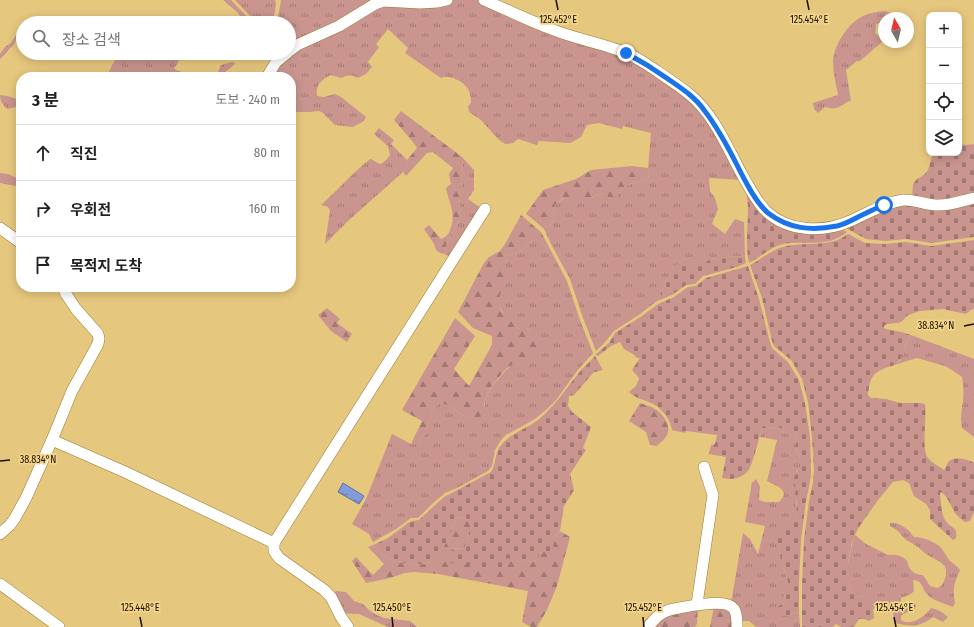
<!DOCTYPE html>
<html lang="ko">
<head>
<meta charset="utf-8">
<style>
	:root { --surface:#fff; --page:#f2f2f2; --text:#222; --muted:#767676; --line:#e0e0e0 }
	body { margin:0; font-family:"Fira Sans Condensed","Noto Sans KR",sans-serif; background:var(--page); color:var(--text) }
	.controls { position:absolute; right:12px; top:12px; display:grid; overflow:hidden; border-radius:8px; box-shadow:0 2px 10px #0003 }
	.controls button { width:36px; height:36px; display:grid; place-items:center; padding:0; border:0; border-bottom:1px solid var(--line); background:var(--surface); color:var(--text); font:20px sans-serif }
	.compass { position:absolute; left:878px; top:12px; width:36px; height:36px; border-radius:50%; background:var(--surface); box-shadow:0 2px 10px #0003; rotate:352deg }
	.stop { position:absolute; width:12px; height:12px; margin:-9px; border:3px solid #1a73e8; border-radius:50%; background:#fff }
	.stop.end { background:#1a73e8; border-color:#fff; box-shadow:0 1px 4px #0008 }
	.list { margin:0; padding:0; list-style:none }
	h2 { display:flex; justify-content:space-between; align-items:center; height:52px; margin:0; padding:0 16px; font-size:17px }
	h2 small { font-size:13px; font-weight:400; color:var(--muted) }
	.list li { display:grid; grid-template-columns:26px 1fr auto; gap:12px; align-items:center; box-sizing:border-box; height:56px; padding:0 16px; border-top:1px solid var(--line) }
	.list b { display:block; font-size:15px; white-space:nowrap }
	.list em { font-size:13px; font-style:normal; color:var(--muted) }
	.icon { flex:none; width:22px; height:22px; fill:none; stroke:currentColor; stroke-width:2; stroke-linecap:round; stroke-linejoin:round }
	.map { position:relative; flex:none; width:974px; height:627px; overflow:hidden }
	.search { position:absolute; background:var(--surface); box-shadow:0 2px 10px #0003; left:16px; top:16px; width:280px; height:44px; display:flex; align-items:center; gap:10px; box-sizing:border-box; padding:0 14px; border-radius:22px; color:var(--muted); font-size:15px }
	.panel { position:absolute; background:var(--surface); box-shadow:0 2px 10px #0003; left:16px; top:72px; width:280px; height:220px; border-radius:16px }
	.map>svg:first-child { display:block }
</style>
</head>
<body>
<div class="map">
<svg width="974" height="627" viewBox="0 0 974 627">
	<defs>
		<pattern id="grass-tufts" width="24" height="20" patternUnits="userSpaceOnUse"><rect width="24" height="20" fill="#c9958e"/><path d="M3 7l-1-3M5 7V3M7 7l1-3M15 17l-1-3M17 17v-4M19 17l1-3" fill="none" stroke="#a27872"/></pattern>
		<pattern id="forest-firs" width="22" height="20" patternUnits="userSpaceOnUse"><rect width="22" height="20" fill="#c9958e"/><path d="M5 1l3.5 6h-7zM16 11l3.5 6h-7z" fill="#a27872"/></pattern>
		<pattern id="cemetery-stones" width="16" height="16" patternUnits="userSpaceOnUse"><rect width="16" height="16" fill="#c9958e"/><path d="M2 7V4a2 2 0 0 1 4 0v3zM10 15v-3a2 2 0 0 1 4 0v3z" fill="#a27872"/></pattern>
		<pattern id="water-ripples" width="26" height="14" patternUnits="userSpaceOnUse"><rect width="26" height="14" fill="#829bdb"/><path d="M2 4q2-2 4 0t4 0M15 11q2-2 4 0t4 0" fill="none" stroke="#697daf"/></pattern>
	</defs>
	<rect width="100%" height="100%" fill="#e6c77e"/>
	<g fill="url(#grass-tufts)">
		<path d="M223,0H231L248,18L251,23H246L237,12Z"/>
		<path d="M235,0H275L276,4L273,23H255L250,16Z"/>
		<path d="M281,0H379L289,49V23H277Z"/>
		<path d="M453,0H481L627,55L698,105L742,180L709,178L710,191L715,198L718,209L712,224L725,234L735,219L744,222L745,257L732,256L720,259L714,258L705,262L674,266L657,301L640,314L614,331L606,341L596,351L583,318L570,279L552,246L544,229L550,225L553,221L554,209L555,205L564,198L575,200L584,198H591L596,196L599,193L607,195L609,199L616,200C622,184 630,184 646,180L649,176L648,168L651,133L623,126L622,129L599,123L587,125L581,137L570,143L539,141L537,145L518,139L513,143L505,144L498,139L481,120L469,112L468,106L471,103C471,89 466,83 453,78C448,77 446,76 441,78L405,53L408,48L388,29L376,44L379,47L368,62L372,67L366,74L358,78C350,74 349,75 341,78L331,75C322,79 315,85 317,96L324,97L335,94L341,97L366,117L364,121L353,127L335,125L323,113L319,111L309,112H295L291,111V77H285L283,75L279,74L273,77H268L282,59L377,5L439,4Z"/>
		<path d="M884,11L892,13L897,18H884V22L876,24L875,33L883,41L860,61H857L846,70L851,101C844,102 842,107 836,108C833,109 829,108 825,107L818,113L814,109L813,103L838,95C836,84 833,73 833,61C834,45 848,23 863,16C869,13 877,12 884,11Z"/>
		<path d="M21,31L22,32L20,35L17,38L13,46L9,49L7,52L0,59V54L5,47L11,43L16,35Z"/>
		<path d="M120,53H181L178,63L174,68L176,70L182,72L185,77H151L150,75L148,74L145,75L144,77H107L112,65Z"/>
		<path d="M232,62L235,63V64L223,74L222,77H213L217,74L221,65Z"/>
		<path d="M0,95C7,95 14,99 21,99V108L16,107L7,109C3,105 0,101 0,95Z"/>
		<path d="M379,128L394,140L391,144L407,160L408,164L403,172L348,221L325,244L330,210L328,207L321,205C338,190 352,173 370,159C374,160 376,163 381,164L387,159L390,155L388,146L374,134Z"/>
		<path d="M462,157L474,170V190L468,199L481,208L450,257L445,254L446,246L460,218L461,212L459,204L463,173Z"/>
		<path d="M0,173L8,174L21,180V187L0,183Z"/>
		<path d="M536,239L550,249L567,281L580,320L593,353L577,371L556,400L547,409L535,419L506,435L501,440L495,450L492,466L488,471L457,488L445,493L432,504L418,518H411L396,529L373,542L369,534L352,524L366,499L392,434L411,444L419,443C422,439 424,436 426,432C430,421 429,410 439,403L451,406L459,413L466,417L475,419L485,405V400L488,393L493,385L506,370L514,363L522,362L530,329H519C511,321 495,310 499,295C500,290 505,287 506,281C507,276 505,271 505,265C504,262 505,259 506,256L521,251L529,243Z"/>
		<path d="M911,335L974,359V437L962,428C960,418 962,409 963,400C964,392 963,385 962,377L952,370L945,366L917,358L894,365L900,361L907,342Z"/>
		<path d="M776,427L781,428L784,432L795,436L797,439L795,447L800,459V467L796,472L797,489L796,499L797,511L796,519L792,524L784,527L780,532L778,543L779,551L788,583L784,596L786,600L783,604L789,616L796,612L799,613L800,627H756L749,621H739L731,603L743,533L750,539L758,554L765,526L745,522L752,483L756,479L760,486L759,500L765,502H779L783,497L784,493C781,486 774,485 767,481L777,440L760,437L762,428L771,429Z"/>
		<path d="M890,523C896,522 905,527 909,531C911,533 912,535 914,537C923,537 934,541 941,548C945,552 946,557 950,561C954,564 957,566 960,570C954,584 952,588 955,603L953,607C945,604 931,600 926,593C922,588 922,580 913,580L914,591L911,594L901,598V603L903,605L908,602H913L916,605L915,609L903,614L901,616V620C912,627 925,616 931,608C937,609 943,612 948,617L943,622L933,617C920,627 911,627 895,623L892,608L890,605L875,607C868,599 861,595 851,592C843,578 850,551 855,535L866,544L888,555C895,554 902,555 907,561C908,563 908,565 909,567C912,573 918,575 923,575L930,586L937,588L941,586L944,581L946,575V570L945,566L940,562L926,554L919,548L912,543L906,540L898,531L890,526Z"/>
		<path d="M336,591L346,592L354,601L363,604L369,610L377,615L384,618L410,621L417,627H388L359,614L342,613L332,597Z"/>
	</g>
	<g fill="url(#forest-firs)">
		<path d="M401,111L462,157L463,173L459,204L461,212L460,218L446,246L445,254L440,253L436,250L434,244L424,229L429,225L441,239C446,237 448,235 450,230C457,214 449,204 446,188L451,184L449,174L453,168L433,152L427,153L406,176L403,172L408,164L407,160L417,148L413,142L394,120Z"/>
		<path d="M632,166L648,168L649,176L646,180C630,184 622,184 616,200L612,202L609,199L607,195L599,193C594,198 590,198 583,199C576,200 571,202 563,198L555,205L554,209L553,221L550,225L544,229L535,221L526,214L543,190L576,179L591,170Z"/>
		<path d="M521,215L541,232L550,249L536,239L529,243L521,251L506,256L505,265L507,279L505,286L499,295V303L501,311L519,329C528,329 533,328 537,337C543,348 533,358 522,362C519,363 516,362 513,364C505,368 500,377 494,383C490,388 487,394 485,400C484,405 485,410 483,415L475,419L466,417L459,413L451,406L439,403C429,410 430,421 426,432C424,436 422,439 419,443L411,444L422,421L402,410L455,318L475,336L454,369L469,386L492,345V336L473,328L458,312L484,263L489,257L500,251L505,244Z"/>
		<path d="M327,308L340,319L337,323L352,334L347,342L331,331L318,315Z"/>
		<path d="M640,403C645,405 651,406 655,409C662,413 672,425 667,435C665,439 660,443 657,446L650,445L646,432L629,421Z"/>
		<path d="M463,517L470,520L471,526L465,548L453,549L534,562L538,559L540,553L545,551L554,543V537L560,531L570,537L557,586L547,610L537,627H531L522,622L528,591L438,574L414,572L405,573L390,578L366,583L352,561L356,557L373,575L384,564L368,547L373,545C378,549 383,556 389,559C399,564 422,567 432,561C442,555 452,530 456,519Z"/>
		<path d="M714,606L728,607L735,627H710Z"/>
		<path d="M698,607L697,624L695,627H656L655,623L661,616Z"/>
	</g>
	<g fill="url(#cemetery-stones)">
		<path d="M959,144L966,145L974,144V196L947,203L912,199L913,184L917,179L924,175L928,170L933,153L944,156L946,153H959Z"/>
		<path d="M746,184L777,220L838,227L847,232C843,235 838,238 833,240C817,245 799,241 783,244C771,247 760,257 749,263C745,246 748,227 748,209C748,201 746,193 746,184Z"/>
		<path d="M974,199V237L931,243L906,239L885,241L866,239L842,226L884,207Z"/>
		<path d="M848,234L865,243L885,244L906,242L931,246L974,240V309L971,310L966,314L943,309L920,311L908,315L901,322L897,323L887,324L884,326V328L886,329L901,332L911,335C909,338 908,341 906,344C904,349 903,357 899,361C896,365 892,366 888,367C871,373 870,379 868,395L871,398L886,399L900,403H921L925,404C927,417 921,449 928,458C931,462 940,467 944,470C946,467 947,463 949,461C955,456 968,459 974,463V512L970,521L965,522C962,520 958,517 955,513C950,505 949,498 941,492L940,494C941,502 941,513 945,520C950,529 958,525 956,538L953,540L930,519V510L926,504L914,496L909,483L903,480L893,482L878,500L859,527L855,535L851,546L848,563V581L849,588L851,592C861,595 868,599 875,606L873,610L874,618L869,621L864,619H859L854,627H841L836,624L833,627H802V583L804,540L809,501L813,482L814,471L812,437L808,402L802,379L791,360L774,346L772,341L762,298L750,265C760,260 773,249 783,247C799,242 818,246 834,241C839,240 843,237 848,234Z"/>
		<path d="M732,256L745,257L746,263L737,267L703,276L695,284L686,285L672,295L657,301L674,266L682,264H690L698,262H705L714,258L720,259Z"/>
		<path d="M748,266L759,299L770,342L772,348L788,362L799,380L805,403L810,437L811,471L810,482L806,501L801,540L799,583V613L796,612L789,616H782L777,607L783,604L786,600C782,593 786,590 788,583C786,569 770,540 783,528C785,525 788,525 791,524C792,523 795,520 796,519L797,504L795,493L797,489L794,477L800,466V459L795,447L797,439L795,436L784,432L781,428L776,427L771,429L762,428C760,435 752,467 748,471C740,479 733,480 722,478L726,457L709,454L711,445L715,444L717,435L686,431L685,433L672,430C671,420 661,407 651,403C643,399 636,399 629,392C634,388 638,385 639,378L632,370L640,358H637L633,354L624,349L620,342L611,346L598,356L596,354L609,343L615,333L642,316L658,304L674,297L688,287L696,286L706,278Z"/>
		<path d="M595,356L603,370L594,372L574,395L569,396L568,406L571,411L591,427L583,448L586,450L570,474L574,490L564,506L560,531L554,537V543L552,551H546L540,553L538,559L534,562L507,558L504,570L444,562C450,548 450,550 465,548L471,526L470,520L463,517L456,519C452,530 442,556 432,561C421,567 399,564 389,559C383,556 378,549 373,545L388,538L408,523L412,521L419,520L444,497L491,472C497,463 494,452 502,444C511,433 526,429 538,420C554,407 565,390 578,374C583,367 590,362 595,356Z"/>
	</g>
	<path fill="url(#water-ripples)" stroke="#627199" d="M343,483L364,496L359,504L338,492Z"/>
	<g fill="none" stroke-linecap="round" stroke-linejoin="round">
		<g stroke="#987b32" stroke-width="12">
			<g id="minor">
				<path d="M484,0C507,10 528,20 551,29C575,39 602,43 626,53C637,57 647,65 657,71C668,79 679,86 689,94C716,116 728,150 745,180C751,190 758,204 767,212C789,232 823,233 850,221C867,214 883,203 903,200C914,199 925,205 936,205C949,206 961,201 974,198"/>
				<path d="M289,51L297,45L339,26L375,4L383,1L420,3L438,2L447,0"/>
				<path d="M267,77L276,62L287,53"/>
				<path d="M0,228L21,243"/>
				<path d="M52,440L125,472L274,543L485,209"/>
				<path d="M0,534L10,525L15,518L26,498L52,440L72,391L98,344L99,339L98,334L76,309L66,294L63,287"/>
				<path d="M274,543V551L279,558L324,590L331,597L341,617L348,627"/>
				<path d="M0,584L59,627"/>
				<path d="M697,604L713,495L704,467"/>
				<path d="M648,627C653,621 659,613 667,611C671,609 675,609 679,608C691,606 726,598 734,609C737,613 737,621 737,627"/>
			</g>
		</g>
		<use href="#minor" stroke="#fff" stroke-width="11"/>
	</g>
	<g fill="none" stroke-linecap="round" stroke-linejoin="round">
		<path stroke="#1a73e8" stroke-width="5" d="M626,53C641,61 654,69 668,79C681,88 695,97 704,110C718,128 728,147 738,167C745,181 756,203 768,213C789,229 811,231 837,226C846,224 854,219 862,215C869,212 876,208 884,205"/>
	</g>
	<path fill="none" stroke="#180f00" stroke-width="1.5" d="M556,0L558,10M807,0L809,10M964,326L974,324M0,461L10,460M140,617L142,627M392,617L393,627M643,617L644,627M894,617L896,627"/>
	<g font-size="10" text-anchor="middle" fill="#180f00" stroke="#f3d48b" stroke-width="3.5" stroke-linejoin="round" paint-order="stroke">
		<text x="558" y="23">125.452°E</text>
		<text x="809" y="23">125.454°E</text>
		<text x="936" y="329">38.834°N</text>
		<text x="38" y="463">38.834°N</text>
		<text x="140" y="611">125.448°E</text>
		<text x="392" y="611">125.450°E</text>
		<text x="643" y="611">125.452°E</text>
		<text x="894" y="611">125.454°E</text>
	</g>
</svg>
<div class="controls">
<button>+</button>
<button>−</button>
<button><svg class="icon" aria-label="locate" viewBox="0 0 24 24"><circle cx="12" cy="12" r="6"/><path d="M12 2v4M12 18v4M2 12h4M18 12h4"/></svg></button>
<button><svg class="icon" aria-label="layers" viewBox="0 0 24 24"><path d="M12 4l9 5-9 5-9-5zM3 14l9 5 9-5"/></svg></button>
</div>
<svg class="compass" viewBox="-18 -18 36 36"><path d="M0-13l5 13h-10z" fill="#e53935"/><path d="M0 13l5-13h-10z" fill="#767676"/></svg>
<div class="stop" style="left:884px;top:205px"></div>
<div class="stop end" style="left:626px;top:53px"></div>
<div class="search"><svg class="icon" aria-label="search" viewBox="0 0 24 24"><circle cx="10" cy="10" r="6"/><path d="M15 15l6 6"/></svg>장소 검색</div>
<section class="panel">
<h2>3 분<small>도보 · 240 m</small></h2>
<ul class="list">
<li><svg class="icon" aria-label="ahead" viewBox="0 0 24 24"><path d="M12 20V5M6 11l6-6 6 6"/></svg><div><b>직진</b></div><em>80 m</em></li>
<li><svg class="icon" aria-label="right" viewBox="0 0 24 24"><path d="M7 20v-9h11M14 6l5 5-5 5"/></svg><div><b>우회전</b></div><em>160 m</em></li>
<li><svg class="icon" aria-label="arrive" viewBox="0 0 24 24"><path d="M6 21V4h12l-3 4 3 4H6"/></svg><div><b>목적지 도착</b></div></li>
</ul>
</section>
</div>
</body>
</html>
